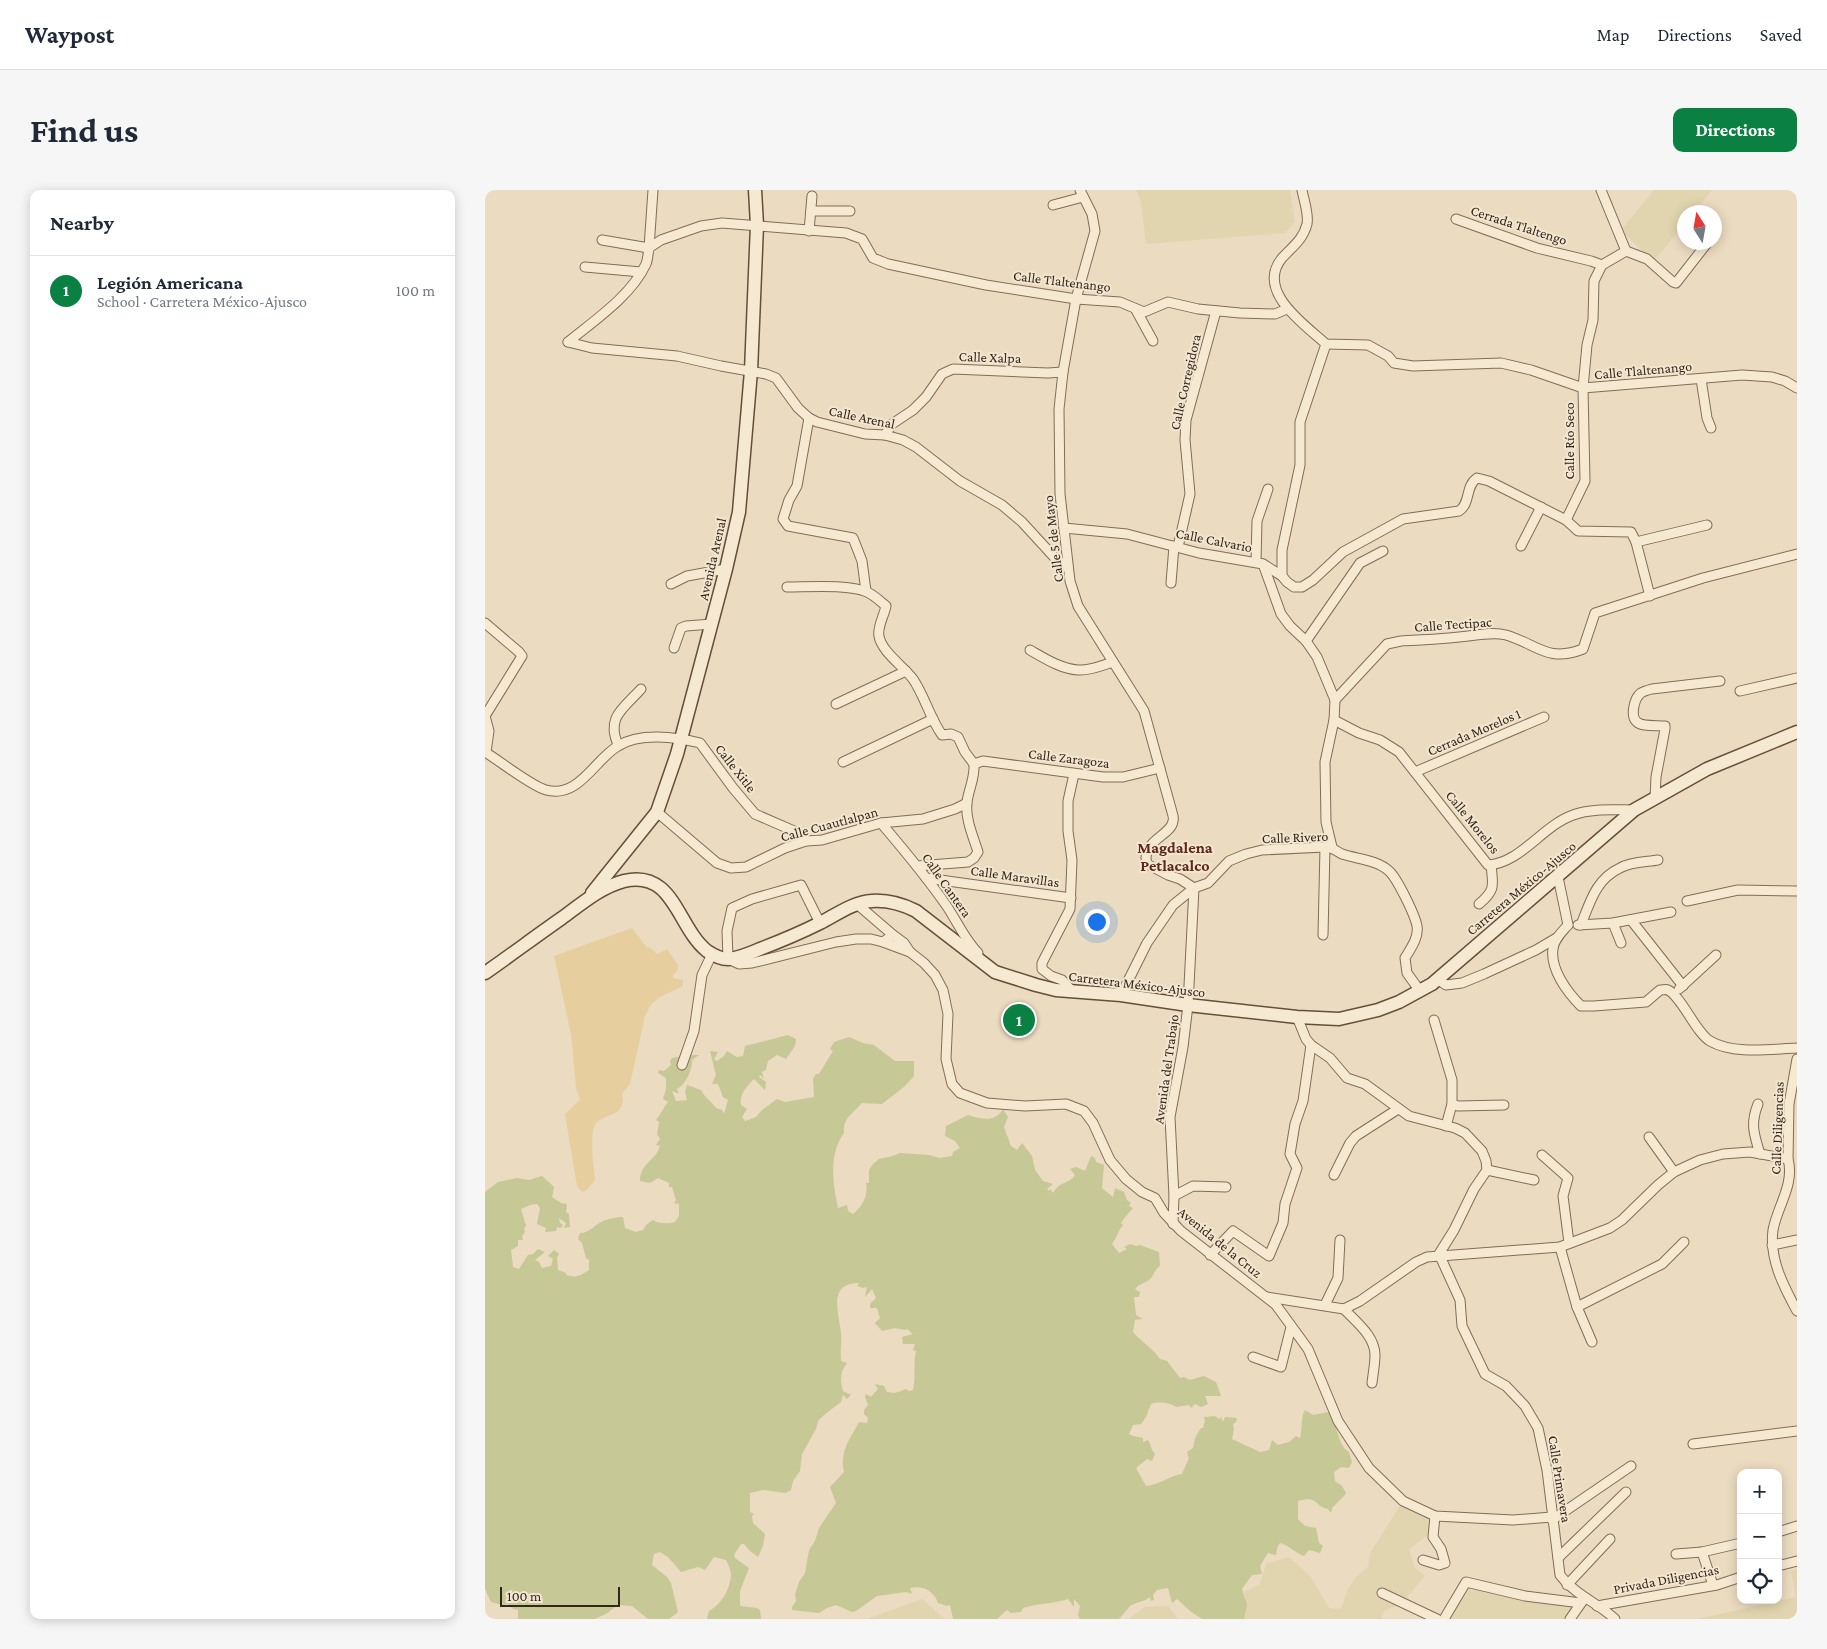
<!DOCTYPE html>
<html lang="en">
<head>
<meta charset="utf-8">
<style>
	:root { --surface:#fff; --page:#f6f6f7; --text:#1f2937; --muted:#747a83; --line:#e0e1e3; --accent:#0b8043 }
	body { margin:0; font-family:"Crimson Pro",serif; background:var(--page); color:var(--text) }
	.controls { position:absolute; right:15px; bottom:15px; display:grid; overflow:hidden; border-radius:10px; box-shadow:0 2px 12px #0003 }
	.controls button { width:45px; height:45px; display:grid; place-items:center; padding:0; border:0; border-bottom:1px solid var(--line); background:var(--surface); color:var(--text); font:25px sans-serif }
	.compass { position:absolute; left:1192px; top:15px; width:45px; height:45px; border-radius:50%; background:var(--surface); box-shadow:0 2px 12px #0003; rotate:349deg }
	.scale { position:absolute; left:15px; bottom:12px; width:120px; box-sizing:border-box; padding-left:5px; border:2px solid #33261d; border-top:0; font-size:14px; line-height:18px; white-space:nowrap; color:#33261d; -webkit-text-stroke:4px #f3e6cf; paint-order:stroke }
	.you { position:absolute; left:611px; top:731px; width:18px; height:18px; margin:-12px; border:4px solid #fff; border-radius:50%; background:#1a73e8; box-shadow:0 0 0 8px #1a73e833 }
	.badge { display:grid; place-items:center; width:32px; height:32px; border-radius:50%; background:var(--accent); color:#fff; font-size:16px; font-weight:700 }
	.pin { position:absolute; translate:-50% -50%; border:2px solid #fff; box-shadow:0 1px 5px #0006 }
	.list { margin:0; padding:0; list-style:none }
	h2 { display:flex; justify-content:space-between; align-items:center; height:65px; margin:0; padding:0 20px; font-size:21px }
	h2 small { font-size:16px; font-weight:400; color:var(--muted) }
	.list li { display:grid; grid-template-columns:32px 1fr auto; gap:15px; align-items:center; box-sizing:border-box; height:70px; padding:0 20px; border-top:1px solid var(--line) }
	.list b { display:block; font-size:19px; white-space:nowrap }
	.list p { margin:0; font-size:16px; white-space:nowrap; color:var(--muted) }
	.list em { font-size:16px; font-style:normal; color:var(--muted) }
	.icon { flex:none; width:28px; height:28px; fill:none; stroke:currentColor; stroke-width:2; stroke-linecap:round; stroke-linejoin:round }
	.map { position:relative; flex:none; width:1312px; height:1429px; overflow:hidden; border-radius:10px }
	header { display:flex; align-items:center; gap:30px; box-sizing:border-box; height:70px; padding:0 25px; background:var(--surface); border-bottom:1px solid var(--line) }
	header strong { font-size:24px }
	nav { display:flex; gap:28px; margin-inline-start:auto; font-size:18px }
	.intro { display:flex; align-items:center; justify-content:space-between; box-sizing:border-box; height:120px; padding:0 30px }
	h1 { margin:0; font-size:35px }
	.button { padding:12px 22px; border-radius:10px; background:var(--accent); color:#fff; font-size:18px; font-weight:700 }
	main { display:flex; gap:30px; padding:0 30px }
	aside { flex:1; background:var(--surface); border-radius:10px; box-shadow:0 2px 12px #0003 }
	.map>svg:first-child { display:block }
</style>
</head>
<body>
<header>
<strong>Waypost</strong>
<nav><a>Map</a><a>Directions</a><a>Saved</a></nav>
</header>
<div class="intro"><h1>Find us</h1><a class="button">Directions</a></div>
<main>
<aside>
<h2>Nearby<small></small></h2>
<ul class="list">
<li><span class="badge">1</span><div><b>Legión Americana</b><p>School · Carretera México-Ajusco</p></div><em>100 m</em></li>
</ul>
</aside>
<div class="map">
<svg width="1312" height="1429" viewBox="0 0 1312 1429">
	<rect width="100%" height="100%" fill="#ebdbc0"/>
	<g fill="#e0d5ae">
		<path d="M651,0H805L810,32L800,43L661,54L656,12Z"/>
		<path d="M1169,0H1227L1209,22H1200L1199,34L1168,72L1136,40Z"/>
		<path d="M918,1311L946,1324L944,1344L924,1359L930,1378L940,1386L917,1413L899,1421L896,1429H758L760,1420V1402L775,1394L781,1374L804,1367L825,1386L844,1418L856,1419L863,1399L871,1387L883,1377L885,1363Z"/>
		<path d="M1312,1379V1429H1213L1311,1407L1306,1381Z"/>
		<path d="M980,1392L1040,1404L1099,1407L1083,1429H957L969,1402Z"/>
		<path d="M437,1409L460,1429H382Z"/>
		<path d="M683,1416L693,1429H644L660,1417Z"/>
	</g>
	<path fill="#c6c895" d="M303,845L311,849L310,856L301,869L292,865L283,871L281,880L277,882L279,889L275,885L274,887L281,892L280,900L269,889C261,897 254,905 256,915L262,919L257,927L260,931L271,927L277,920L292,909L300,912L329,907L328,889L331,884H334L348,861L345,859L349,852L364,847L378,853L389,855L410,871H429V886L420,896L397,914L377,913C368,923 357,929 359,943C343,965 348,994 353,1018L362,1015L363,1021L368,1024C377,1017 384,1004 381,993H384V980L388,974L394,969L408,966L415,963L444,965L455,968L467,966L468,962L475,958L470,951L460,946L461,936L483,925C496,929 510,933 518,919L523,927L519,937L526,956L532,960L537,953L547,966L550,980L558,991L568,994L562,999L564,1001L565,999L568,1003C576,990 583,995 590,985L585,979L591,977L600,981L606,966L610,968L611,972L619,975L617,998L628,1007L630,998L639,1002L642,1010L646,1013L644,1016L648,1018C643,1024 640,1027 636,1033L638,1035C633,1041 632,1047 627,1054L634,1063L642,1059L639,1057L645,1054L651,1056L655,1055L674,1062L675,1076C669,1080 669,1086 664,1090C659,1094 656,1092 650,1099L655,1102L654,1107H649L651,1125L658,1129L650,1130L648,1142C656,1152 669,1159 675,1169L682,1171L695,1188L699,1187L705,1190L719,1186L731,1192L736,1206H720L723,1214L716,1217L710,1214L706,1218L704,1215L691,1217C686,1213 673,1211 666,1214L661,1227L656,1234L648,1235L644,1244L648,1246L658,1248V1252L663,1250C666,1255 666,1260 670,1264L667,1271L662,1269L651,1278L661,1296C674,1295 684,1286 697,1284L704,1268L702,1262L708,1258L710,1248L716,1238H718L720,1231L719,1227L730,1226L734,1229L736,1227L738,1232L740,1227L752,1228L751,1232L748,1234L749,1239L747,1249L775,1262L784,1260L787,1250L793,1255L804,1252L811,1246L815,1248C818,1239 815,1228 820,1220L828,1225L844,1222C854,1234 851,1254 864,1262L867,1272L864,1278L856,1277L849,1282L850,1291L857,1296L861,1303L858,1307L847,1318V1321L845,1322L843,1319C829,1316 833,1305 813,1311V1329L820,1336L831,1338L834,1353L838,1356L835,1363L824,1360L819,1366C810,1363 804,1355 795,1353L792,1358L791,1365L783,1363L775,1376L777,1384L767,1385L757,1399L762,1415L759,1429H717L705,1421L692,1409L687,1413L683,1398L672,1400L668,1405L669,1410L666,1411L665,1407L660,1410L646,1415L634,1429H595L593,1425L595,1416L589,1409V1417L583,1409C569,1414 553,1413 538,1418L536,1422L526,1423L522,1420L512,1429H468L465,1415L462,1416L453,1413C449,1401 438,1395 425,1398L427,1404L421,1402L392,1406L371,1421L367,1422L351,1415L342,1418L334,1423L307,1420V1417L311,1411L310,1404L314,1392L320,1383L324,1360L330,1351L334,1338L351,1313L345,1297L359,1282C354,1262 365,1249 374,1232L382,1233L383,1228L379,1224V1220L383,1215L380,1207L381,1204L386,1207L393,1199L390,1194L399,1196L402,1202L410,1203L421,1199L424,1201L428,1200C431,1187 428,1174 431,1161L428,1160L430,1154H418L417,1147L428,1144L422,1139L420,1140L410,1138L397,1141L390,1133L395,1128L392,1118H385V1114L391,1108L387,1099L380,1107L382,1097L378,1098L372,1096L374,1093C342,1093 354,1123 356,1143C357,1151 355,1161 356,1171L362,1173C355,1182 355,1189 358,1201L366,1205L362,1209L358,1205L356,1212L339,1225L333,1231L331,1239L317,1264L315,1281L308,1291L306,1300L301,1303L278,1300L265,1303V1322L269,1324L267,1326L268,1333L280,1344L278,1356L273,1367L265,1361L259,1354H256L249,1365L250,1368L264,1378L255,1401V1416L272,1418L275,1420L276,1429H222L224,1421C237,1414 245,1399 246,1385C246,1380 243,1374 241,1370L229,1367L220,1380L213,1377L196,1382L183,1367L175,1362L169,1364L167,1375L182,1387L186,1393L193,1422L184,1429H163L147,1416L133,1415L121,1424L109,1429H33V1420L28,1419L23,1414L17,1415L6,1412L0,1399V1002L13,992L32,988L44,990L57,986L69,997L67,1007L76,1013L82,1014L81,1022L84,1024L85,1037L79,1038L81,1033L74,1028L75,1033L78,1035L76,1038L72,1037L71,1041L60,1042L61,1038L52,1034L55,1018L52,1014L45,1015L36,1019L41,1036L39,1038L40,1042L37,1046L38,1050H33V1056L26,1060L28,1077L34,1079L43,1065L48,1064L53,1059L60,1062L50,1070L54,1072L57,1078L66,1076L68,1069L63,1066L69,1060L74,1064L72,1067L73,1080L81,1083V1085C92,1088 95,1086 104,1080V1070L101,1068L97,1053L93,1049L95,1043C105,1043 109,1035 118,1031C123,1029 133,1027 138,1027L140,1038L151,1042L158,1040L161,1035L168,1030C173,1034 184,1034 190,1032L194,1026V1014L189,1013L191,1010L187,997H184V993L173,988L165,993L155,991C155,973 170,972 175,956L171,955L175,949L172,944L174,932L171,930C176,924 178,918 183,912L178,909L181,899V888L173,883L174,880L179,881L186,875L185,871L187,868L202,865H214L207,870C207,881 201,894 192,899L194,904L187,901L191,911L202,910L200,902L202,895L216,900C220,908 226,911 231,918L237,920L239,924L243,910L238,907L233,894H227L231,885L225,861L233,862L229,869L232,871L239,866L242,861L252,867L258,866L260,856Z"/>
	<path fill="#e6ce9e" d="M147,738L162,758L164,757L172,764L182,759L193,775V780L188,785V788L198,790V796L173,808L165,816L160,826L145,894L137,903C142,929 120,921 110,935C104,945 109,978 110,990L102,1000L97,1002L92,996L80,924L95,910L91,897L86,844L69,766Z"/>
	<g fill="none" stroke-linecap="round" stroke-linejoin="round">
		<g stroke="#836c59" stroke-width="11">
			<g id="street">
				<path d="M595,0L607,24L610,41L591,109L578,182L574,219L575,304L585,391L593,416L659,521L687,622C688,625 689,628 688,631C687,645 655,651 662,674L683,685L695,689L709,698"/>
				<path d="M817,0C819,11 824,24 822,34C818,50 807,57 797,68C770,101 820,135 841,154L883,155L903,166L909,173L928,176L1016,173L1046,180L1098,198L1257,185L1287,187L1300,191L1312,198"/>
				<path d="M568,15L598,7"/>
				<path d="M326,21H365"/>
				<path d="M971,29L1052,58L1106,71L1117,75"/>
				<path d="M324,41L327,6"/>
				<path d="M117,50L164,58L168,0"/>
				<path d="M1141,61L1162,69L1188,92L1191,93L1223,52"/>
				<path d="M100,77L156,82"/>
				<path d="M651,120L668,151"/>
				<path d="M83,152C110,130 146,106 161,74C163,69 163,63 164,58L176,50L216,36L237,33L361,43L377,49L388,68L403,74L501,95L591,109L635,112L659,122L683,112L713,119L755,123L790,124L802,119"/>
				<path d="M83,152L107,158L192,166L236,176L281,184L291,188L313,218L324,228L332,232L380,244L400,245L418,250L431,257L475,291L517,315L537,332L570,368L583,378"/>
				<path d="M1216,189L1222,228L1226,238"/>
				<path d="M324,228L312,296L304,310L298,329L303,336L368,348L377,371L381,401"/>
				<path d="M400,245L407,234L428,220L441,207L457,184L468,179L563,183L578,182"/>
				<path d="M1081,330L1100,291L1098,198L1102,155L1108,130L1109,91L1117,75L1141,61L1116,0"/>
				<path d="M579,338L642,344L714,363L778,374L797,386L802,392L809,397H817L828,390L858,362L918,329L974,321C986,313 980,296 992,288L1004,291L1081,330L1093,341L1146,342L1151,352L1165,406"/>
				<path d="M1151,352L1222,335"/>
				<path d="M1036,356L1056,317"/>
				<path d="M693,357L705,304L700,250L701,230L731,121"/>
				<path d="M771,372L772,331L783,299"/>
				<path d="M778,374L796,424L805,436L821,451L832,467L850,510"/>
				<path d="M797,386V360L815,275V232L841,154"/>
				<path d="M686,393L689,356"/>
				<path d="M186,394L202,386L241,379"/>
				<path d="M302,397C324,397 363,394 382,402C389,405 395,411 401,416C399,426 392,437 394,446C396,461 419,477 428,489C440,507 445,528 457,545L466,544L473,547L480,562L489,574"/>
				<path d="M0,433L34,462L37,466L0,526"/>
				<path d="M821,451L875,373L898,361"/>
				<path d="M189,458L196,438L201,436L227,434"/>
				<path d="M545,460C559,468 576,479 593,480C605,481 618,475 628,472"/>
				<path d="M1255,501L1312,488"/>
				<path d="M351,514L421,481"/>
				<path d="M0,526L4,541L1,562"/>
				<path d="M849,530L874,543L895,550L914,562L1003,675C1036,673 1057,636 1088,625C1106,618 1130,620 1149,620"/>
				<path d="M133,555C121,527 138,519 156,499"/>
				<path d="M0,562C15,571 46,596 61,600C94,609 110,569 133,556C155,542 191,547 215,553L248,598L270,624L309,641L321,651"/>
				<path d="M358,572L448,529"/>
				<path d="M489,574L498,571L618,587H638L675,578"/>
				<path d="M930,582L1059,527"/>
				<path d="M1170,608L1171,587L1180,539V536C1172,535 1157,537 1152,532C1145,527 1149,508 1156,503C1159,501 1163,500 1167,499L1235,491"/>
				<path d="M172,622L232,673L246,678L261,677L300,658L321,651L337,650L396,633L438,629L470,619L482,613"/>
				<path d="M396,633C419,660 441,686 461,715C472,731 479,749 493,763"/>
				<path d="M847,657L841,632L840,572L849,530L850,510L902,454L916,451C935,450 955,449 974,447C988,446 1007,441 1021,445C1052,454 1062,473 1098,459L1110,423L1218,388L1312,364"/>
				<path d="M432,676L483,672L489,668L493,662C488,646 480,629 482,612C484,598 490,588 489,574"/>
				<path d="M1073,687L1083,735"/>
				<path d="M441,688L586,708"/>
				<path d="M1202,711L1253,700L1312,701"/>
				<path d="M372,714L408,745L398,752"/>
				<path d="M994,714C1011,700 1008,695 1006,675"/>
				<path d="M1146,730L1198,796"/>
				<path d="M335,733L316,695L267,709L247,718L242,741L243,769L254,774L267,773L351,752L371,749H386L398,752L425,762L439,773L450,785L458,800L463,824L461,869L467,894L475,903L502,913L540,916L581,914L599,921L608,933L625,970L641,989L657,1002L670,1008L679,1023L696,1041L791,1115L823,1159L853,1231L884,1278L918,1311L950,1326L1028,1330L1067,1327"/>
				<path d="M1128,733L1136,753"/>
				<path d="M1083,735C1077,742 1069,749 1068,759C1065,779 1082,802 1096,816H1109L1161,812L1175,800C1178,800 1181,799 1183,800C1197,807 1211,843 1225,851C1249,865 1285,859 1312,858"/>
				<path d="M1093,735L1128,733L1186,722"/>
				<path d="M1096,735C1105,712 1111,689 1135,678C1145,672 1161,672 1173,670"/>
				<path d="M408,745L419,753L425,762"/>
				<path d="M838,745L840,657"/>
				<path d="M952,789L961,795L977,793L999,784L1051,760L1073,747"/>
				<path d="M1194,799L1231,765"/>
				<path d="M588,802L577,790L566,786L557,779V773L585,719L587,670L583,641V611L589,584"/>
				<path d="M636,805L662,753L688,715L709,698L723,693L744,671L761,664L777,660L840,657C847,657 851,661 857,664C872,669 892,670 904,681C912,688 930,725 932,736C934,747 926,758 920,768L922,783L935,801"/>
				<path d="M812,827L821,849L826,855L845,868L862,888L880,894L924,926L970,938L980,943L997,961L1001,971L1002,980L989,999L969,1040L954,1064L975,1110L977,1136L1000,1184L1021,1196L1040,1216L1053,1238L1062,1280L1075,1385C1090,1405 1113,1413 1130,1429"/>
				<path d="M949,830L967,890V914L961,936"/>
				<path d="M1312,869L1304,914L1303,969C1310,994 1292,1017 1288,1040C1284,1069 1299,1097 1312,1121"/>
				<path d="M197,875L209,841L217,785L227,764"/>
				<path d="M967,914L973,916L1019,915"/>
				<path d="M1273,914C1265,934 1269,944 1275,964"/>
				<path d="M1164,947L1189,982"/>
				<path d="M1057,965L1083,988L1078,1006L1084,1053"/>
				<path d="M1002,980L1049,990"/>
				<path d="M849,985L865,953L871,946L913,919"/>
				<path d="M689,1006L708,996L741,997"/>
				<path d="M688,1034L689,1006L685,927L698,857L703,815L709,698"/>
				<path d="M1287,1055L1312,1050"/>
				<path d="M1075,1057L1092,1117L1107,1152"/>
				<path d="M725,1065L748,1041L784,1066L798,1033L800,1014L812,978L805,964L810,934L818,911L826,855"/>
				<path d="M782,1107L859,1119L875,1111L931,1072L942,1067L1075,1057L1125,1038L1137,1030L1173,995L1189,982L1215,970L1238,964L1265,962L1303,969"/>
				<path d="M840,1115L853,1088L855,1050"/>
				<path d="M1092,1117L1177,1074L1199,1052"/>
				<path d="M859,1119C871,1132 890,1146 890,1165C890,1174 888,1184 887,1193"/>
				<path d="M768,1167L796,1177L806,1137"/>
				<path d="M1208,1254L1312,1241"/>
				<path d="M1067,1330L1146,1276"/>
				<path d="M1293,1342L1312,1336"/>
				<path d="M1217,1362L1228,1395"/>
				<path d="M1191,1364L1217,1362L1256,1353"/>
				<path d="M1073,1368L1141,1302"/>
				<path d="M938,1370L954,1375L960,1373L956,1359L948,1347L950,1326"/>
				<path d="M1293,1376L1312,1371"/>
				<path d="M1082,1395L1125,1349"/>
				<path d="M897,1403L952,1429"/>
				<path d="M1112,1416L1232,1395L1256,1387"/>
				<path d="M959,1429L981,1392L1040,1406L1096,1413"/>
				<path d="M1085,1429L1099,1409"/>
			</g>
		</g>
		<g stroke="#654e3c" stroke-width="15">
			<g id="secondary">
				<path d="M107,703L172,622L192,564L241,379L254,322L266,181L272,35L270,0"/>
				<path d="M0,783C26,765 51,746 77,728C96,714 116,697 139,691C189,679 192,737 222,761C228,765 235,769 243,769C253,768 266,763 275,759C296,751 315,743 335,733C351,725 368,712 387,711C402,710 417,714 431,721L510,782L551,795L571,800L636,805L703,815L812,827L854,829L893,820L914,812L947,794L1149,620L1222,579L1312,542"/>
			</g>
		</g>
		<use href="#street" stroke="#f6e9d2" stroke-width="9"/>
		<use href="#secondary" stroke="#f6e9d2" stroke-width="12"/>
	</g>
	<g text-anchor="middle" stroke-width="4" stroke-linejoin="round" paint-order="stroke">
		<g font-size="14" fill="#33261d" stroke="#f3e6cf">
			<text transform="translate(1034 35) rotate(18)" y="5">Cerrada Tlaltengo</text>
			<text transform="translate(577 91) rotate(7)" y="5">Calle Tlaltenango</text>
			<text transform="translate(505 167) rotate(2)" y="5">Calle Xalpa</text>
			<text transform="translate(1158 180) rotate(-5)" y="5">Calle Tlaltenango</text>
			<text transform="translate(700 192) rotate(-77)" y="5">Calle Corregidora</text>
			<text transform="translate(377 227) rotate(12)" y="5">Calle Arenal</text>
			<text transform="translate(1084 251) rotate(-90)" y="5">Calle Río Seco</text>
			<text transform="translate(568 349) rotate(-97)" y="5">Calle 5 de Mayo</text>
			<text transform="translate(729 350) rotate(11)" y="5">Calle Calvario</text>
			<text transform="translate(227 369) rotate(-77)" y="5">Avenida Arenal</text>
			<text transform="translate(968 434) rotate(-4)" y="5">Calle Tectipac</text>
			<text transform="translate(989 542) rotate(-23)" y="5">Cerrada Morelos 1</text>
			<text transform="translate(584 568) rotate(7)" y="5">Calle Zaragoza</text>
			<text transform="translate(251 578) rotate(52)" y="5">Calle Xitle</text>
			<text transform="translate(988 632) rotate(51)" y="5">Calle Morelos</text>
			<text transform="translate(344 634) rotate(-15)" y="5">Calle Cuautlalpan</text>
			<text transform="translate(810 647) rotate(-2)" y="5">Calle Rivero</text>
			<text transform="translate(530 686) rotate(8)" y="5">Calle Maravillas</text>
			<text transform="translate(462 695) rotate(55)" y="5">Calle Cantera</text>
			<text transform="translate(1036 698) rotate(-40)" y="5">Carretera México-Ajusco</text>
			<text transform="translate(652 794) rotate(7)" y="5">Carretera México-Ajusco</text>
			<text transform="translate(681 879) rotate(-82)" y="5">Avenida del Trabajo</text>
			<text transform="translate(1292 938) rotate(-88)" y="5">Calle Diligencias</text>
			<text transform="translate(735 1052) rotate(39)" y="5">Avenida de la Cruz</text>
			<text transform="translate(1075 1289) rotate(81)" y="5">Calle Primavera</text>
			<text transform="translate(1181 1389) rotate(-11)" y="5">Privada Diligencias</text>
		</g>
		<g font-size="16" font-weight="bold" fill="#5d271e" stroke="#f3e6cf">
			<text x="690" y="663">Magdalena<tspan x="690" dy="18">Petlacalco</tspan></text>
		</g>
	</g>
</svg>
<div class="controls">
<button>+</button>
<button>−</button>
<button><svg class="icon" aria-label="locate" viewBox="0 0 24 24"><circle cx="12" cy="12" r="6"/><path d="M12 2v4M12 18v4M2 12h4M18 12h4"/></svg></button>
</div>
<svg class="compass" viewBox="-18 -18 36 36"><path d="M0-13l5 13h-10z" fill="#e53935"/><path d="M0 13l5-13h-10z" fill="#747a83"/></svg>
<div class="scale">100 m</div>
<div class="you"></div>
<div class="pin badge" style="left:534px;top:830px">1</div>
</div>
</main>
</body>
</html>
